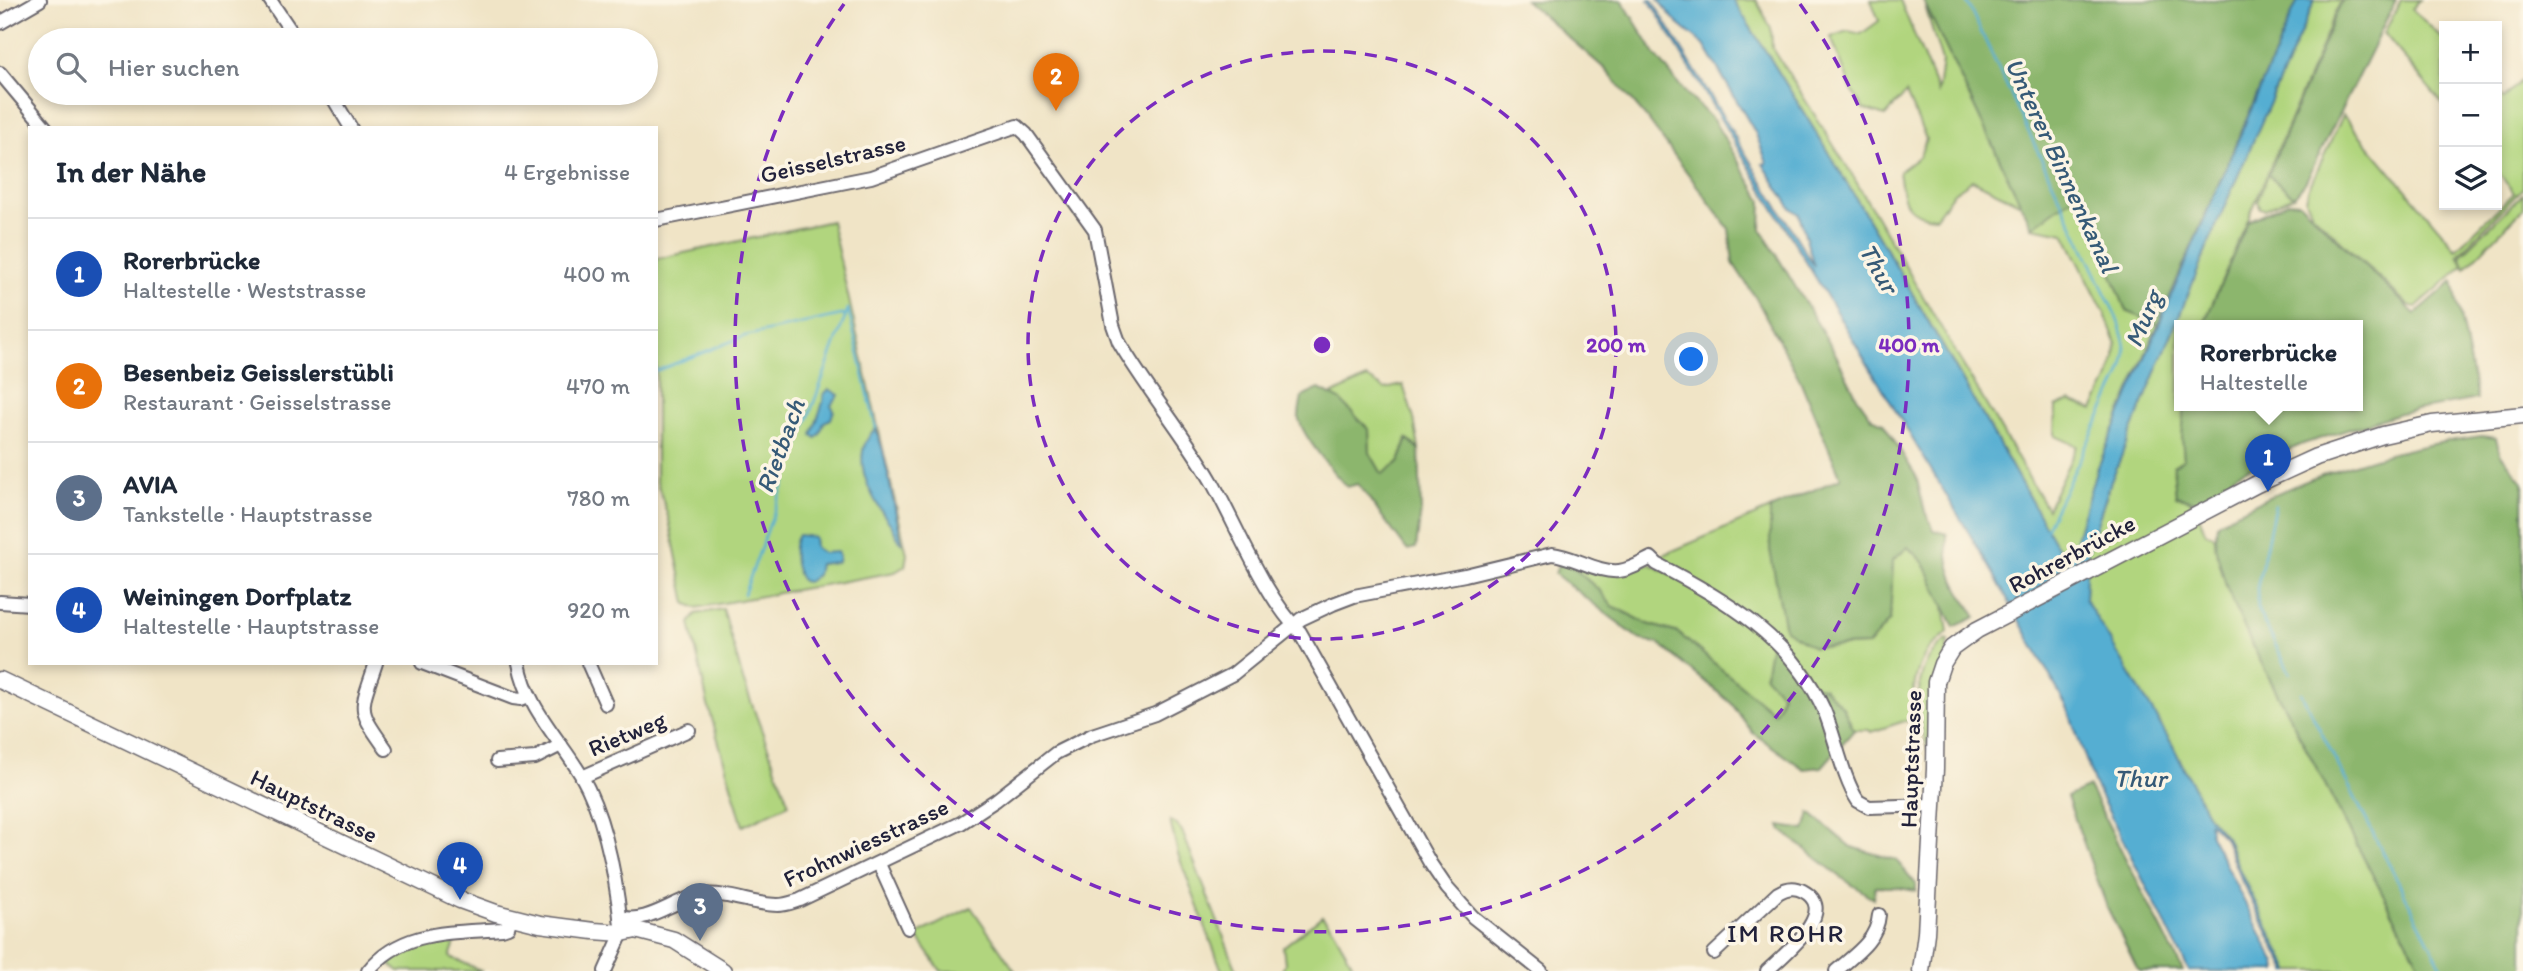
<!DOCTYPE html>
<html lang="de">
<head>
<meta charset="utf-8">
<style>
	:root { --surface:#fff; --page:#f6f6f7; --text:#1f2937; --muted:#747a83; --line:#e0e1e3; --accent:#d1495b }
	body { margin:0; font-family:Itim,sans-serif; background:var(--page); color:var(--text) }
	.controls { position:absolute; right:21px; top:21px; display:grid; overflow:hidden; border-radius:0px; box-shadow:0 4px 10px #0003 }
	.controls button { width:63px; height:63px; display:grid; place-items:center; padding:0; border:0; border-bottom:2px solid var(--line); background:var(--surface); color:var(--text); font:35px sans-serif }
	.you { position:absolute; left:1692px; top:360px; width:24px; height:24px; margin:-18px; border:5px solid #fff; border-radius:50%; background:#1a73e8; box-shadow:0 0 0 10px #1a73e833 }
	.badge { display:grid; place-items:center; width:46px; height:46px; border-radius:50%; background:var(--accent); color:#fff; font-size:23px; font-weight:700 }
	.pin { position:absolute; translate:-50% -58px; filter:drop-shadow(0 2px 4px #0008) }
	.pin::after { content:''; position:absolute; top:37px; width:24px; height:21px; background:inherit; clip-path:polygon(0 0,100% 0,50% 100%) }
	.popup { position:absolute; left:2174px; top:320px; width:189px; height:91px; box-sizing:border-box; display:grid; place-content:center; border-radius:0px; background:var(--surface); filter:drop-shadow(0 2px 5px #0005); font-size:23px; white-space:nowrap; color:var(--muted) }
	.popup b { font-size:26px; color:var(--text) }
	.popup::after { content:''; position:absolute; left:50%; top:100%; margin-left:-14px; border:14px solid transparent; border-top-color:var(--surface) }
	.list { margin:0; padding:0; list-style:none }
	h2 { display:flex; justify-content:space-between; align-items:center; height:91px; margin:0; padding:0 28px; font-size:30px }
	h2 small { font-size:23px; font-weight:400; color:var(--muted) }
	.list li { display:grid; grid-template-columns:46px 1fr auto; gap:21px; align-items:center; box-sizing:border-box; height:112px; padding:0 28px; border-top:2px solid var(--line) }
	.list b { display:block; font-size:26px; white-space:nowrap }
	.list p { margin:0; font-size:23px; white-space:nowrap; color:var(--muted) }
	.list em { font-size:23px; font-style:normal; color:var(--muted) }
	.icon { flex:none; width:38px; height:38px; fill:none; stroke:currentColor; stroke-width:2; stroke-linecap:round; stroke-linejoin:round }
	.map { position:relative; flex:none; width:2523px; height:971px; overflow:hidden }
	.search { position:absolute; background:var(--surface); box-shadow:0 4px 10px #0003; left:28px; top:28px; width:630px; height:77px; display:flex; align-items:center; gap:18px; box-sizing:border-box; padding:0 24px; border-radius:38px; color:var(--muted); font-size:26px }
	.panel { position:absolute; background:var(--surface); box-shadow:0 4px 10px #0003; left:28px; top:126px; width:630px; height:539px; border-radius:0px }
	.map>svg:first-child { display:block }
</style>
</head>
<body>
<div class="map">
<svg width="2523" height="971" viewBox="0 0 2523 971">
	<rect width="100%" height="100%" fill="#fcf5e5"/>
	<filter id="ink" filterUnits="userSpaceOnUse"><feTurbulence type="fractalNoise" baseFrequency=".0143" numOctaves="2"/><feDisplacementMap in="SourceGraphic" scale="14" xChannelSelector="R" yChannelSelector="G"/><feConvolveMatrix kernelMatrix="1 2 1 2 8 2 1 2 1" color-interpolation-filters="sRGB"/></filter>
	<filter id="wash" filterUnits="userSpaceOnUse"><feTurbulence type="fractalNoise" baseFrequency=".00686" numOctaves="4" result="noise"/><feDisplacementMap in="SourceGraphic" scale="28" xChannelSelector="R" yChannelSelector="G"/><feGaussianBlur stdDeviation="1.57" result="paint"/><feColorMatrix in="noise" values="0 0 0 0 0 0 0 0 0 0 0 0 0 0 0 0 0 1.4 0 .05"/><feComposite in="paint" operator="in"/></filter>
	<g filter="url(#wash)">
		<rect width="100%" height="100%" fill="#f0e4c6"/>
		<g fill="#b1d57e" stroke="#6a7c5c" stroke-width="2">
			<path d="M1733,0H1756L1771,28L1772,47L1851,173L2047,509L2077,446L2055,436L2056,407L2070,401L2093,410L2108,380L2115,358L2116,343L2105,314L2064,233L2032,227L2080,191L2126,311L2158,324L2095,474L2068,567C1961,375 1852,185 1733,0Z"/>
			<path d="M1871,0H1900L1938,92L1942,61L1923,0L2021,204L1972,180L1954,192L1936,217C1903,214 1904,201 1899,172L1920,156L1926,139L1906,93L1885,116L1863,109L1852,90L1831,37L1848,31L1861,34L1879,21Z"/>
			<path d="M2315,0H2341L2203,326H2179V406H2185L2182,437L2184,459L2173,466L2176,496L2190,500L2207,533L2214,536L2226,586L2251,643L2423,971H2290L2242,876L2226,837L2208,816L2172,744L2085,599L2087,555L2111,481L2222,212Z"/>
			<path d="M2401,0H2420L2412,9L2444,40V106L2384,33Z"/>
			<path d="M2523,79V188L2458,255L2463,266L2416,307L2408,305L2312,213L2306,200L2308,190L2343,115L2456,249L2514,193L2497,171V93L2503,99Z"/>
			<path d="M2268,175L2294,196L2265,209L2260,208L2258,200Z"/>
			<path d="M2523,194V209L2465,268L2460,256Z"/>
			<path d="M831,221L907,554L905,566L895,572L696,608L686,603L669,520L656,479V259Z"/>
			<path d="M1367,378L1385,389L1403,385L1414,419L1419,449L1407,439L1399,462L1382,474L1370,453L1369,429L1340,401L1331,395Z"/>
			<path d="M1770,509V550L1813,647L1868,645L1890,620L1893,560L1908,547L1924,563L1943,600L1948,632C1942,639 1933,643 1927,651C1914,671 1912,696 1914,718L1871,732L1869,730H1854L1842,706L1812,685L1785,649L1660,560L1663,555Z"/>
			<path d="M1561,557L1604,571L1650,564L1704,590L1771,642C1776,665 1788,692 1774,714L1678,633L1648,624L1612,606L1600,591Z"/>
			<path d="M723,609L743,680L789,804L743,826L708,705L690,623L696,614Z"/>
			<path d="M1947,640L1949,641L1928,749C1915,713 1911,664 1947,640Z"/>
			<path d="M1170,821L1176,824L1182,831L1237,971H1222L1178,854Z"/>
			<path d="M971,907L1015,971H941L916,935Z"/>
			<path d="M1322,916L1334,930L1356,971H1282L1285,963L1283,947Z"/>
			<path d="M457,937L450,957L482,971H399L384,960L411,944Z"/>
		</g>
		<g fill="#8cb66d" stroke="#576c54" stroke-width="2">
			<path d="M1525,0H1622L1654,53L1685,92L1714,121L1762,201L1761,229L1835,353L1857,397L1872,418L1883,423L1916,476L1925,512L1934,530L1947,534C1946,572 1956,586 1976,617L1954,627L1924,563L1908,547L1893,560L1890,620L1868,645L1813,647L1785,630L1770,550V509L1841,478L1800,380L1757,300L1733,263L1729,229L1646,117L1605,69Z"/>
			<path d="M1923,0H2298L2158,324L2126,311L2080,192L2032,227Z"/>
			<path d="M2342,0H2396L2305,183L2294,196L2268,175Z"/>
			<path d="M2288,202L2300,203L2415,314L2453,281L2477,399L2400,413L2303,444L2237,473L2202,503L2176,496L2173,466L2184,459L2182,437L2185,406H2357V326H2203L2248,221Z"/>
			<path d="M1319,389L1340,400L1369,430L1370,453L1382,474L1399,462L1408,439L1419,449L1421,511L1416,548L1407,550L1358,484L1347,487C1335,475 1302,435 1299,419C1298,413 1301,404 1302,397Z"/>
			<path d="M2482,436L2496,438L2500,453L2523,482V971H2423L2251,643L2226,586L2215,546L2217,523C2300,477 2389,448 2482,436Z"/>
			<path d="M1561,557L1600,591L1612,606L1648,624L1678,633L1774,713L1779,705L1782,694L1765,676L1771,642L1812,685L1823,687L1842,706L1854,730L1822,767L1804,769L1753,733L1731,703L1659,644L1639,639L1555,574Z"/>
			<path d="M2089,787L2183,971H2140L2136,966L2107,907L2067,797Z"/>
			<path d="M1810,813L1851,847L1896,860L1916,884V891L1894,887H1875L1874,899L1842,878L1782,831L1780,826L1805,830Z"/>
		</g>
		<g fill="#54aed2" stroke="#3b6886" stroke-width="2">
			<path d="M1649,0H1652L1814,266L1799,214L1791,208L1763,164L1767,163L1755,132L1704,45L1677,23L1658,0H1733C1852,185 1960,375 2068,566L2095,474L2298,0H2315L2222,212L2111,481L2087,555L2085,599L2172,744L2208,816L2226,837L2242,876L2290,971H2287L2241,880L2224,837L2209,822L2210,835L2276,963L2277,971H2189L2095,785L2067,707L1993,573Z"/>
			<path d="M829,389L839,395L831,405L834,410L831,419L824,422L820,434L816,438L812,435L823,402L824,394Z"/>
			<path d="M876,428L883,451L902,543C896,538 895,531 891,525C871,498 846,456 876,428Z"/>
			<path d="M798,535L814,537L815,547L822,553L837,552L839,556L838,562L819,564L817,575L807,582L802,581C794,569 790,547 798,535Z"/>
		</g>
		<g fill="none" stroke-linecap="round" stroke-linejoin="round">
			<g stroke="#54aed2" stroke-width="2.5">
				<path d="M1966,0L2116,316C2125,342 2130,352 2119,378L2045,531"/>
				<path d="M848,309L876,428"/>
				<path d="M656,371L745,336L846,314"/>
				<path d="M2275,505L2257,588L2258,611L2290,673"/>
				<path d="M744,594L848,309"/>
				<path d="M2301,693L2444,971"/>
			</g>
		</g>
	</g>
	<g filter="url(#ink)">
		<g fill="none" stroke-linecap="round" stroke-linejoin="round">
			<g stroke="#6a666c" stroke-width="16">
				<g id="street">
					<path d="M270,0L297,40"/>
					<path d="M0,23L40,0"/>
					<path d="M0,73L46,128"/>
					<path d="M330,93L351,128"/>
					<path d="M656,220L871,177L1017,126L1026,134L1095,230L1113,325L1119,342C1147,390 1183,432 1211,480C1237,526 1264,596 1300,632L1430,863L1447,888L1473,917L1541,971"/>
					<path d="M0,602L30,604"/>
					<path d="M376,663C360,711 356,707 386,749"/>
					<path d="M422,663L513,698L521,699L529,696"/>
					<path d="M519,663C527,708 559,738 581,775C605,817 616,878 621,925"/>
					<path d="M588,663L606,704"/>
					<path d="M497,761L535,758L561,745"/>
					<path d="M582,777L689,730"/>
					<path d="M879,864L908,928"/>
					<path d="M620,917C649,925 674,898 703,895C728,892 753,905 778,905C786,905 793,902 800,900L961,823L996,800L1056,753L1092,735L1155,714L1233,674L1301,619L1333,604L1354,596L1465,575L1552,554C1574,556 1597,573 1619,571C1630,570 1641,563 1651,558L1657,564C1723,598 1792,638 1824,710C1835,736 1843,779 1858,801L1869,807L1933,805"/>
					<path d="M1714,953L1778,893C1786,888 1794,886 1803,891C1841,911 1783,955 1767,971"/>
					<path d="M368,971C402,929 452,933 502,929L508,927L511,918"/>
					<path d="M605,971L622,933L626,928"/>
					<path d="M1836,971C1854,955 1877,941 1879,915"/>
				</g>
			</g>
			<g stroke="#6a666c" stroke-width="19">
				<g id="secondary">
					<path d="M0,680L460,900L496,913L540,924L594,931L622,933L636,930L674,940L723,971"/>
					<path d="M1921,971L1926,933L1935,769L1936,682L1942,664L1952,648L1977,630L2257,484L2316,457L2383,435L2432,424L2523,415"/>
				</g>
			</g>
			<use href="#street" stroke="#fff" stroke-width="12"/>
			<use href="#secondary" stroke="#fff" stroke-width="16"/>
		</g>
	</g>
	<g fill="none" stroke="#7b2cbf" stroke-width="3.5" stroke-dasharray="12 9">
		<circle cx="1322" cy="345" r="294"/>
		<path d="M1800 4A587 587 0 1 1 844 4"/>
	</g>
	<g text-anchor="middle" stroke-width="7" stroke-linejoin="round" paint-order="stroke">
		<g font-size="24" fill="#22223b" stroke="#fcf5e5">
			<text transform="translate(833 159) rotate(-13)" y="8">Geisselstrasse</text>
			<text transform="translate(2072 554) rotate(-28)" y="8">Rohrerbrücke</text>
			<text transform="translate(627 734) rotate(-23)" y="8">Rietweg</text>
			<text transform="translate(1911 759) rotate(-88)" y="8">Hauptstrasse</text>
			<text transform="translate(314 806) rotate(26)" y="8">Hauptstrasse</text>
			<text transform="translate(866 843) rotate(-25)" y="8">Frohnwiesstrasse</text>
		</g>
		<g font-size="26" font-style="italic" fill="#365a77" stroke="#fcf5e5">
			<text transform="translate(2062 165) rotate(65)" y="9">Unterer Binnenkanal</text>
			<text transform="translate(1879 268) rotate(60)" y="9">Thur</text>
			<text transform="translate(2143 319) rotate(-67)" y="9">Murg</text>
			<text transform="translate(780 446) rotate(-70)" y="9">Rietbach</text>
			<text x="2140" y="787">Thur</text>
		</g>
		<g font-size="26" letter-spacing="2" fill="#22223b" stroke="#fcf5e5">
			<text x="1786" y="942">IM ROHR</text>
		</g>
	</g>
	<circle cx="1322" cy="345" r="10" fill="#7b2cbf" stroke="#fcf5e5" stroke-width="3.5"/>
	<g font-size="21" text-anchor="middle" font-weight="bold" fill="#7b2cbf" stroke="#fcf5e5" stroke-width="7" stroke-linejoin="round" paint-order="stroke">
		<text x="1616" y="352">200 m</text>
		<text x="1909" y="352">400 m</text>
	</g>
</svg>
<div class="controls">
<button>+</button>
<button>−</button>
<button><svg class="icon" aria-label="layers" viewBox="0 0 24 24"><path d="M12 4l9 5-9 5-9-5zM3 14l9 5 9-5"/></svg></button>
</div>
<div class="you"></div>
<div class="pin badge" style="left:2268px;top:492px;background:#1a4fb4">1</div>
<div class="popup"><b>Rorerbrücke</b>Haltestelle</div>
<div class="pin badge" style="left:1056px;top:111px;background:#e8710a">2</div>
<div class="pin badge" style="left:700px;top:941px;background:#5c6f8a">3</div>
<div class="pin badge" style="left:460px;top:900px;background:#1a4fb4">4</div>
<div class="search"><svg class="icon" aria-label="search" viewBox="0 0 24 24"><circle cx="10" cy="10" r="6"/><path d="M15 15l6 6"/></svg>Hier suchen</div>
<section class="panel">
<h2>In der Nähe<small>4 Ergebnisse</small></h2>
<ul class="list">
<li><span class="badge" style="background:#1a4fb4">1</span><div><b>Rorerbrücke</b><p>Haltestelle · Weststrasse</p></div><em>400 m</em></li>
<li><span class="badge" style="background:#e8710a">2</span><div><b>Besenbeiz Geisslerstübli</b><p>Restaurant · Geisselstrasse</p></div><em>470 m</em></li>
<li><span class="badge" style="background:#5c6f8a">3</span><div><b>AVIA</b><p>Tankstelle · Hauptstrasse</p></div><em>780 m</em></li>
<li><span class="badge" style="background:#1a4fb4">4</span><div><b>Weiningen Dorfplatz</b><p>Haltestelle · Hauptstrasse</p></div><em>920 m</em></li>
</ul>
</section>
</div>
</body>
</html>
